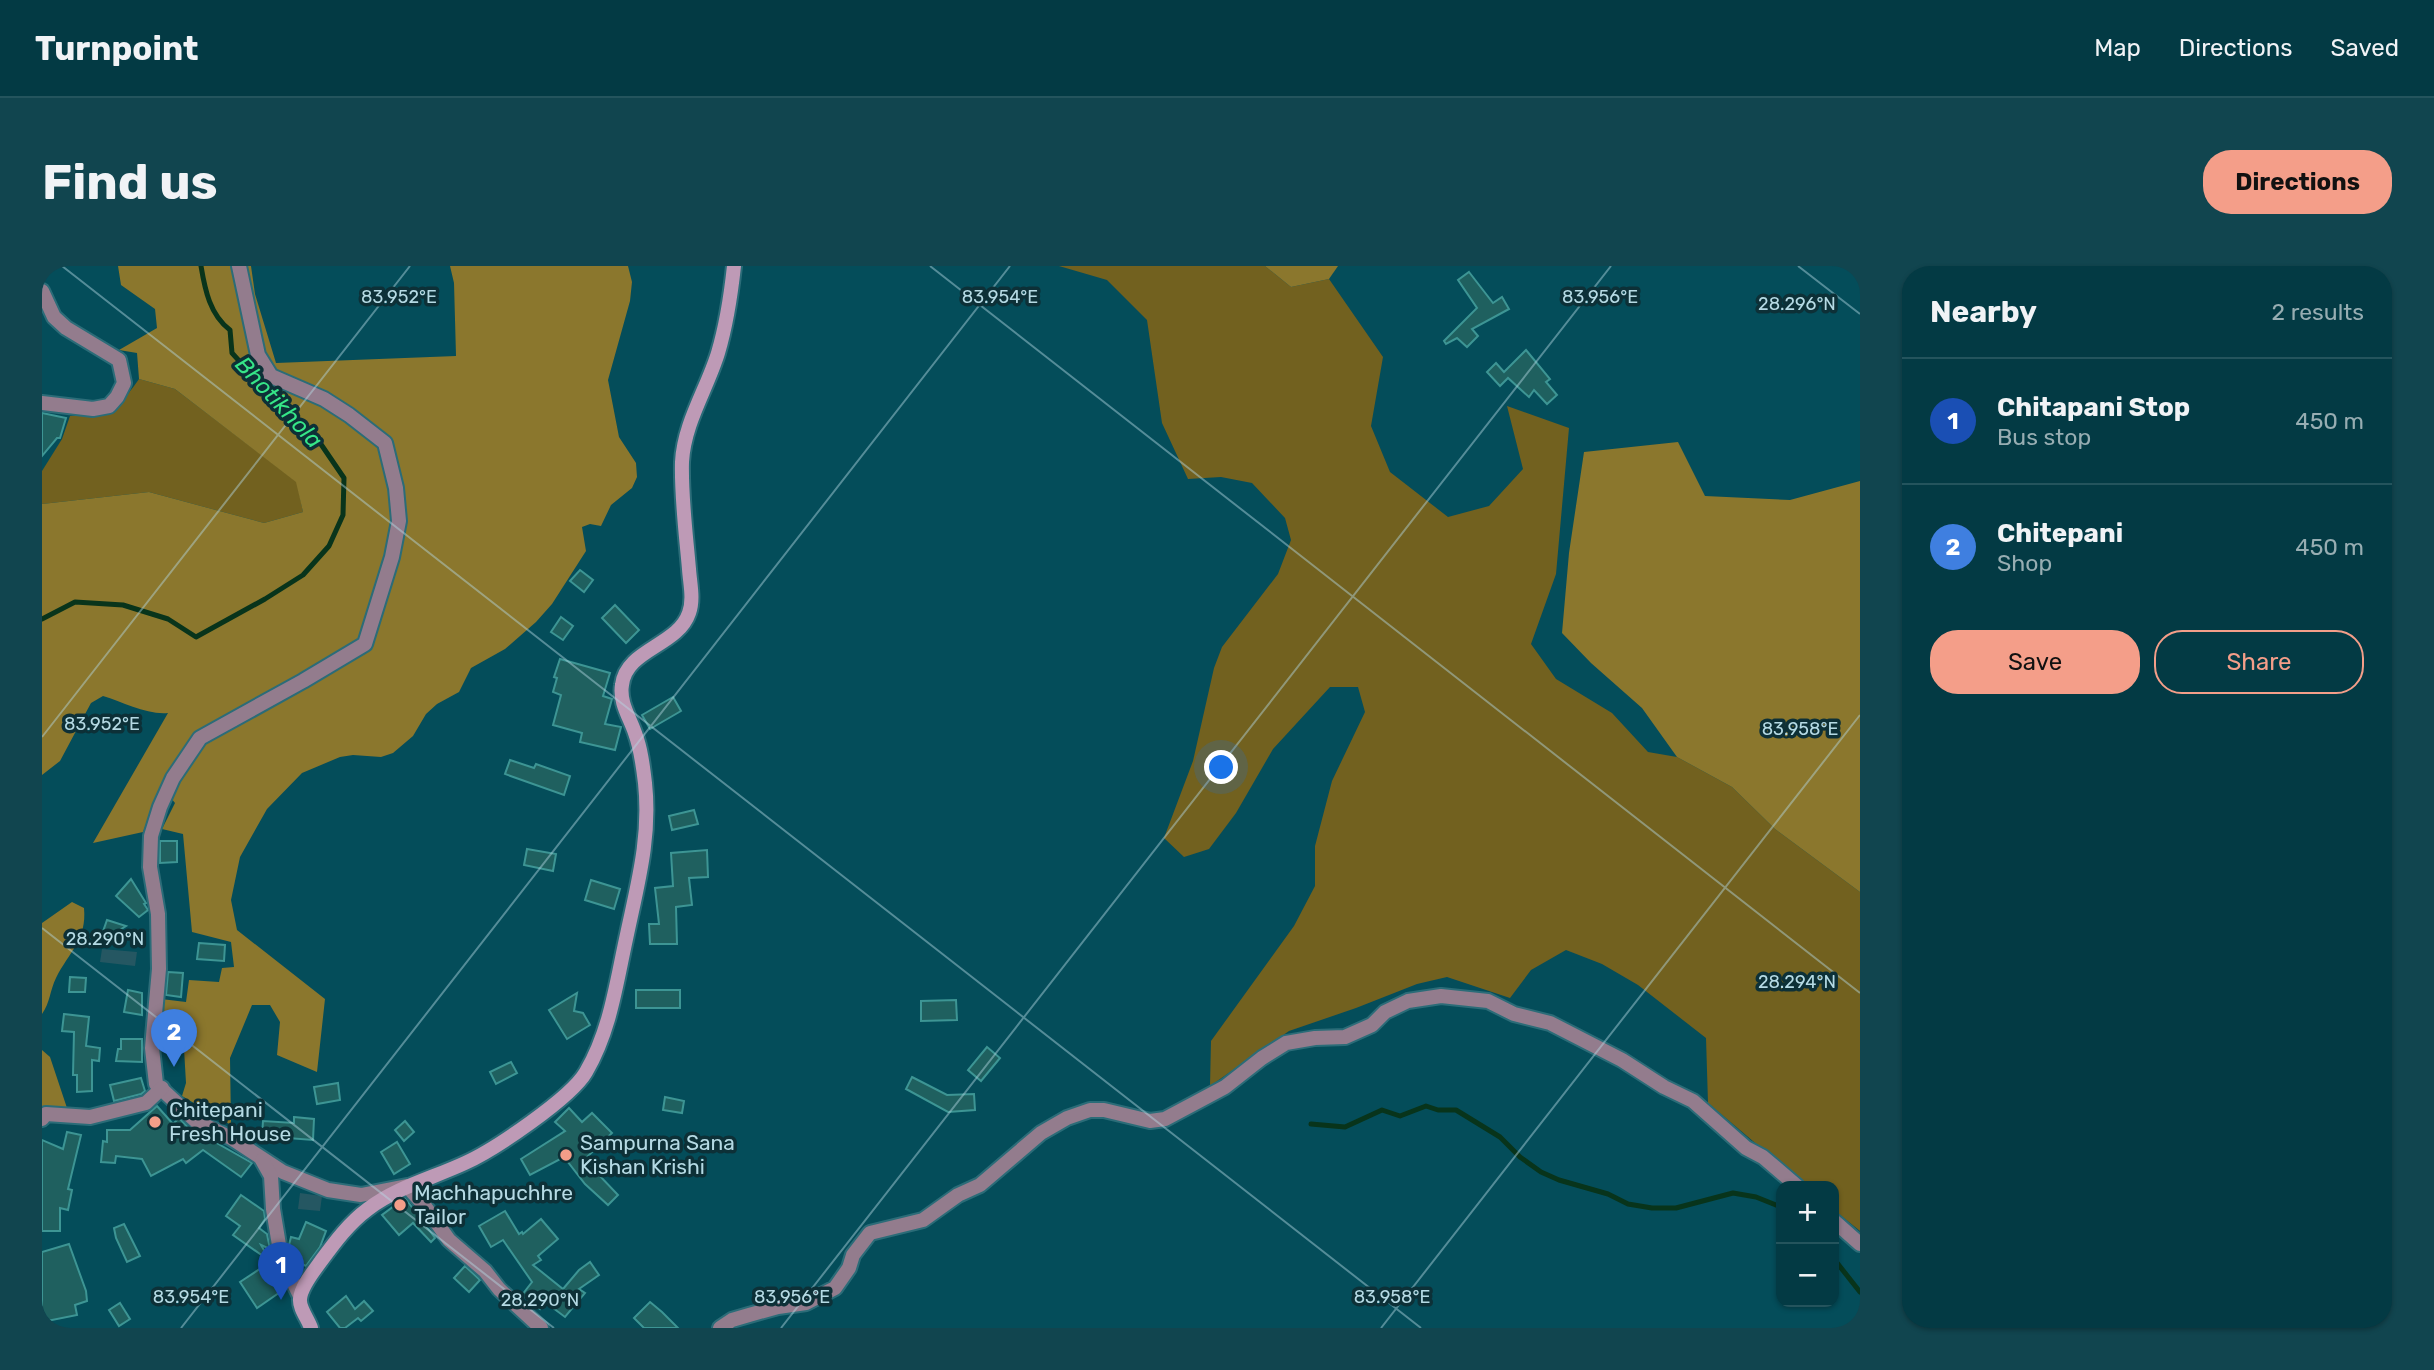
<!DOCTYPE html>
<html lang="en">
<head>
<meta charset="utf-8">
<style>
	:root { --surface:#033a44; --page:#11454f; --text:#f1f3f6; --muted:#97adb2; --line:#24545d; --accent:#f49e89 }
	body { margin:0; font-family:Rubik,sans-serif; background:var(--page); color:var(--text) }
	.controls { position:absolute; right:21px; bottom:21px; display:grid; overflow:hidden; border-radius:14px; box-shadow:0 2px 5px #0004 }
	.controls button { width:63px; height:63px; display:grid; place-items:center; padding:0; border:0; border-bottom:2px solid var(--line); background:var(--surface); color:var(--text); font:35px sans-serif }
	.you { position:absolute; left:1180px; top:502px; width:24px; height:24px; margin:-18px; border:5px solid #fff; border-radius:50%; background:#1a73e8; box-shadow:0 0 0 10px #1a73e833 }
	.badge { display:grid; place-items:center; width:46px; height:46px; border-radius:50%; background:var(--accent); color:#fff; font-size:23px; font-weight:700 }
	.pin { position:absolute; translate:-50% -58px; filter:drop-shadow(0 2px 4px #0008) }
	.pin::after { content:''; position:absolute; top:37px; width:24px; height:21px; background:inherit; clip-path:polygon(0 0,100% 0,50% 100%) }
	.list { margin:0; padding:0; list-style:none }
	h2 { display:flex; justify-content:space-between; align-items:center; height:91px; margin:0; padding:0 28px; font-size:30px }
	h2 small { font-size:23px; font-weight:400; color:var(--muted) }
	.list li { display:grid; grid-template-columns:46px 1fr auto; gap:21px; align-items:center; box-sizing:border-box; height:126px; padding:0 28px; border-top:2px solid var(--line) }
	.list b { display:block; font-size:26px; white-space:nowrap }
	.list p { margin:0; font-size:23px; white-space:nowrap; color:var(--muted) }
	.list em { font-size:23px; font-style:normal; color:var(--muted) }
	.actions { display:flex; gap:14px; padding:21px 28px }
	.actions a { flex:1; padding:16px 0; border:2px solid var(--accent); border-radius:28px; text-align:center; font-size:24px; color:var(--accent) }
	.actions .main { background:var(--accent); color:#111 }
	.map { position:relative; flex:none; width:1818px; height:1062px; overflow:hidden; border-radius:28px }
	header { display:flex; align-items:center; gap:42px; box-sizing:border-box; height:98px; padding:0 35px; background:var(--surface); border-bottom:2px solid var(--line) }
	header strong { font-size:33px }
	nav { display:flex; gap:38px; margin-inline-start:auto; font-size:24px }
	.intro { display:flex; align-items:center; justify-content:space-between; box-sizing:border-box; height:168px; padding:0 42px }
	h1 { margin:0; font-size:49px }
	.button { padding:18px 32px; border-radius:28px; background:var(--accent); color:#111; font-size:24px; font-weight:700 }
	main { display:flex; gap:42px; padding:0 42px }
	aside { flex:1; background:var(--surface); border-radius:28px; box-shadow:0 2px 5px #0004 }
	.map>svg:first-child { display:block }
</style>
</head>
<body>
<header>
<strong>Turnpoint</strong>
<nav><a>Map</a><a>Directions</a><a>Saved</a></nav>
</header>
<div class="intro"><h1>Find us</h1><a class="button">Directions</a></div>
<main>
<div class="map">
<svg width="1818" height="1062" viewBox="0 0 1818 1062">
	<rect width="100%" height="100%" fill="#044d5a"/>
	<g fill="#255762">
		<path d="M60,683L95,686L93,700L58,696Z"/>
		<path d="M258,927L280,930L278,945L256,943Z"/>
	</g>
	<g fill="#72611f">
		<path d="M1017,0H1223L1249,21L1287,13L1341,91L1329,160L1348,206L1406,251L1447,240L1481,203L1465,140L1527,162L1514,308L1489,378L1514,413L1570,447L1606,486L1635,491L1690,521L1733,563L1818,626V965L1792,944V920H1764L1666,837L1664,772L1596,719L1560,698L1524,684L1489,704L1468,732L1405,711L1375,718L1314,742L1247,765L1168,820L1169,775L1252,660L1273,620V580L1290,515L1323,446L1316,421H1288L1231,483L1194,547L1167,583L1142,591L1122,572L1151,495L1172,402L1180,381L1236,308L1249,274L1243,252L1210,217L1179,211L1146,213L1120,157L1105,54L1065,14Z"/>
		<path d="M97,113L133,123L255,216L261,246L222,257L107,226L0,238V205L20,173L28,150C70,147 72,148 97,113Z"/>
	</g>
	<g fill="#8b772d">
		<path d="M76,0H209L213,28L234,97L414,90L412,17L408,0H586L590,16L588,35L566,114L577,171L594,197L595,211L590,222L569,239L559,260L548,258L540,261L544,285L510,338L494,356L463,383L429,402L417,426L395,438L384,448L371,470L351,487L339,491L311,489L298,491L260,507L225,543L198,591L189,634L195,664L283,733L275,806L235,789L238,756L228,739H210L188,792L189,859L140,830L144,817L142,783L119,785V733L144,736L147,714L177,716L180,702L192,701L189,676L150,666L141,568L120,563L133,537L119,520L101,566L51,577L126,447C105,449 81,436 61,430L49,437L18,495L0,509V238L107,226L222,257L261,246L254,216L133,123L97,113L95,87L77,84L115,62L113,43L79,19Z"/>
		<path d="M1223,0H1296L1287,13L1249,21Z"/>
		<path d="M1636,176L1663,230L1748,234L1818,215V626L1733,563L1690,521L1635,491L1600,442L1549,397L1520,367L1527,287L1542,186Z"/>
		<path d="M30,636L42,642C45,674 27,686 14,712C8,724 8,737 0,748V657Z"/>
		<path d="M0,784L8,791L25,842H5L0,840Z"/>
	</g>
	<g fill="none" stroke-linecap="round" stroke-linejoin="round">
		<g stroke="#08341b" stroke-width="5">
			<path d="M0,353L33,336L81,339L126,353L154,371L223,333L261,309L287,280L301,249L302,212L272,168L220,120L190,87L188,64C168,49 163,24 159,0"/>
			<path d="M1269,858L1303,861L1340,844L1358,850L1384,840L1396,844H1414L1458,871L1478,891L1499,906L1517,914L1566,928L1586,938L1610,942H1634L1691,927L1714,931L1739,941"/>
			<path d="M1792,993L1818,1026"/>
		</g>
	</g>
	<g fill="#1f605f" stroke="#3d9594" stroke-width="2">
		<path d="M1427,6L1451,37L1460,31L1467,43L1430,63L1436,70L1425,81L1415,72L1404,78L1402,75L1435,42L1416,14Z"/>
		<path d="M1484,84L1508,113L1504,116L1515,129L1505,138L1492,124L1487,131L1466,112L1458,120L1445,106L1454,97L1462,106Z"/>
		<path d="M0,147L24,152L18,172H15L0,190Z"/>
		<path d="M538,304L551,314L542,326L528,315Z"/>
		<path d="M573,339L597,364L584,377L560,352Z"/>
		<path d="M519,351L531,360L521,374L509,366Z"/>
		<path d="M518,393L568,407L561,430L570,433L563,458L579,461L573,484L538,476L540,467L511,459L519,429L511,426L515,412L512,411Z"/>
		<path d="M631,431L639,445L608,463L600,449Z"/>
		<path d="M468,494L492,502L494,498L528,510L522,529L463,508Z"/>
		<path d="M652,544L656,558L630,564L627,550Z"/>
		<path d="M118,575H135V596L118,597Z"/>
		<path d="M485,583L514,588L511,605L482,599Z"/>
		<path d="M665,584L666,611L647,612L650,639L634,641L635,678H608L607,658H617L613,622L631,620L629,587Z"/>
		<path d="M89,613L104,637L102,638L106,644L97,651L74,630Z"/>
		<path d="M549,614L578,623L572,643L543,634Z"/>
		<path d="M65,654L84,660L57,677Z"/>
		<path d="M157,677L183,679L182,695L155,693Z"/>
		<path d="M126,706L141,707L139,731L124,729Z"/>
		<path d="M28,711L44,712L43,726H27Z"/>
		<path d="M86,724L100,727V749L82,746Z"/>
		<rect x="594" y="724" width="44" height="18"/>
		<path d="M535,727L532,745L541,747L548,759L525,773L507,744Z"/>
		<path d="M914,734L915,754L879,755V735Z"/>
		<path d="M22,748L47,751L44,780L58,782L57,795L50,794V825L35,826V809H31L32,766L20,765Z"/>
		<path d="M79,773H100V796L74,795L76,783H79Z"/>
		<path d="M945,781L958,792L939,815L926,804Z"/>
		<path d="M469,796L475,807L454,818L448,806Z"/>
		<path d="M870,811L905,829L932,828L933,844L906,846L864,823Z"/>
		<path d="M99,812L103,825L99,828L72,835L68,819Z"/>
		<path d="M296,817L298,834L275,838L272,821Z"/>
		<path d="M623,831L642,835L640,847L621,844Z"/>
		<path d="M115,840L131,858L137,852L160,876L164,871L210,897L199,911L161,884L144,897L141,893L109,910L100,893L74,890L73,897L59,896L61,875L65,876V864H88Z"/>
		<path d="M527,842L540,856L550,847L570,867L546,890L558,905L555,907L576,929L566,939L543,918L522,891L488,909L479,893L523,865L513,856Z"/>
		<path d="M252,851L272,853L271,874L220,870L221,855L252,857Z"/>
		<path d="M363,855L372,866L362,875L353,864Z"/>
		<path d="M25,866L39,869L26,923L30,924L26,944L18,942V965H0V874L21,883Z"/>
		<path d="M355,876L368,898L352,908L339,886Z"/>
		<path d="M199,929L222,945L223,953L217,962L225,968L228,983L219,979L228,995L191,969L198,960L184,950Z"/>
		<path d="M363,932L393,972L389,976L371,957L357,969L340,949Z"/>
		<path d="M463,945L477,968L480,966L481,968L499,953L516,973L496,990L499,994L491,999L521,1023L537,1004L548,996L557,1009L537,1023L543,1027L523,1051L503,1036L498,1043L480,1029L490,1016L461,974L449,981L437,960Z"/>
		<path d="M264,956L284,965L278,981L264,1000L251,994L247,979L249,971L257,973Z"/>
		<path d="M82,958L98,990L85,996L74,972L72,962Z"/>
		<path d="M27,978L44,1025L45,1035L33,1039L35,1049L0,1056V986Z"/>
		<path d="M230,995L244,1022L215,1042L198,1016Z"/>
		<path d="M423,1000L438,1014L427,1026L412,1012Z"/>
		<path d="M304,1030L313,1043L322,1035L331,1045L319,1055L316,1052L303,1062H298L285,1046Z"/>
		<path d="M608,1036L620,1046L636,1062H602L592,1052Z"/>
		<path d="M78,1037L88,1053L77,1060L67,1044Z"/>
	</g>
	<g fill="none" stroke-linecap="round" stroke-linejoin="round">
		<g stroke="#2b6c78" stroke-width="18">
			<g id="minor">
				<path d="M197,0L216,89L229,110L282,133L307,149L343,177L354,222L357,255L350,291L323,378L261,415L158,472L131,512L118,541L109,570L108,601L116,648L117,703L110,782L114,818L154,855L189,872L241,906L286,924L319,929L365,920L382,939L407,974L443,1005L457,1023L499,1062"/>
				<path d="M0,25L12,51L24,62L77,94L82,117L75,131L67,140L51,143L0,137"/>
				<path d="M0,853L4,848L48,851L104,837L120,822"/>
				<path d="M220,894L229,910L231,943L239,991L258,1030"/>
				<path d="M1792,955L1818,978"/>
				<path d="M678,1062L690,1054L707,1049L736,1041L764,1037L793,1022L807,1002L811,989L828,967L881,954L916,929L938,919L999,867L1025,852L1048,844H1062L1108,855L1123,853L1183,821L1220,792L1244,777L1273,772L1303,771L1330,759L1343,746L1366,735L1399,730L1446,735L1472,748L1508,757L1580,794L1622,821L1651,835L1704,882L1721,891L1755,920"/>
			</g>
		</g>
		<g stroke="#2b6c78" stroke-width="18">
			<path id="secondary" d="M269,1062C266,1053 257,1042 258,1033C259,1020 272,1005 279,995C293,976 307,957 326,943C355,921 391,912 423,897C452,884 529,832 544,806C568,765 574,719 584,673C595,620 609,572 603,517C601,500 599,483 593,467C588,452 577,436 580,419C584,383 636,380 647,347C652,333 648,318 647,303C644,268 639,231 640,196C642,157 665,123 676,87C684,60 689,28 692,0"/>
		</g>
		<use href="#minor" stroke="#937c8d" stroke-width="14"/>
		<use href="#secondary" stroke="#be9ab6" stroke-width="14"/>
	</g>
	<path fill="none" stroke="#b5dae4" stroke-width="2" stroke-opacity="0.45" d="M20,0L1379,1062M888,0L1818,727M1756,0L1818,48M0,471L368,0M0,662L512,1062M139,1062L968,0M739,1062L1569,0M1339,1062L1818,449"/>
	<g fill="#f49e89" stroke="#0d3037" stroke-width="2.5">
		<circle cx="113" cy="856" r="7"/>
		<circle cx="524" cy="889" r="7"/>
		<circle cx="358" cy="939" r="7"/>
	</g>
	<g text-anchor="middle" stroke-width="7" stroke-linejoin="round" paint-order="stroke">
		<g font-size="21" fill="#b5dae4" stroke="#0d3037" text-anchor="start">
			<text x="127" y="851">Chitepani<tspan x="127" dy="24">Fresh House</tspan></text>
			<text x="538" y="884">Sampurna Sana<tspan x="538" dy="24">Kishan Krishi</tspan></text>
			<text x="372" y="934">Machhapuchhre<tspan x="372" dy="24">Tailor</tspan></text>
		</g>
		<g font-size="23" font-style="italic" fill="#36e688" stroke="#0d3037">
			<text transform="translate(237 136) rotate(47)" y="8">Bhotikhola</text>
		</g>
	</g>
	<g font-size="18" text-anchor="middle" fill="#b5dae4" stroke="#0d3037" stroke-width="7" stroke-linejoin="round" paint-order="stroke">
		<text x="357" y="37">83.952°E</text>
		<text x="958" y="37">83.954°E</text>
		<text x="1558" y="37">83.956°E</text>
		<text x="1755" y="44">28.296°N</text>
		<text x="60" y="464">83.952°E</text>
		<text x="1758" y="469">83.958°E</text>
		<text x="63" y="679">28.290°N</text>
		<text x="1755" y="722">28.294°N</text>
		<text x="149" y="1037">83.954°E</text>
		<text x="750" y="1037">83.956°E</text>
		<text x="1350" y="1037">83.958°E</text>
		<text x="498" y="1040">28.290°N</text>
	</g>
</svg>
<div class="controls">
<button>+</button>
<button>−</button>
</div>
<div class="you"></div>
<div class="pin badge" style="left:239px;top:1034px;background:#1a4fb4">1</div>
<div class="pin badge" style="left:132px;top:801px;background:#3f7fe0">2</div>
</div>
<aside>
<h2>Nearby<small>2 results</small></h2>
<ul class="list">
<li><span class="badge" style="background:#1a4fb4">1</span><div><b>Chitapani Stop</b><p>Bus stop</p></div><em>450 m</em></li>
<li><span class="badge" style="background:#3f7fe0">2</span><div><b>Chitepani</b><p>Shop</p></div><em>450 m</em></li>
</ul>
<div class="actions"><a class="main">Save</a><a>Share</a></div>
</aside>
</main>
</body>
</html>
